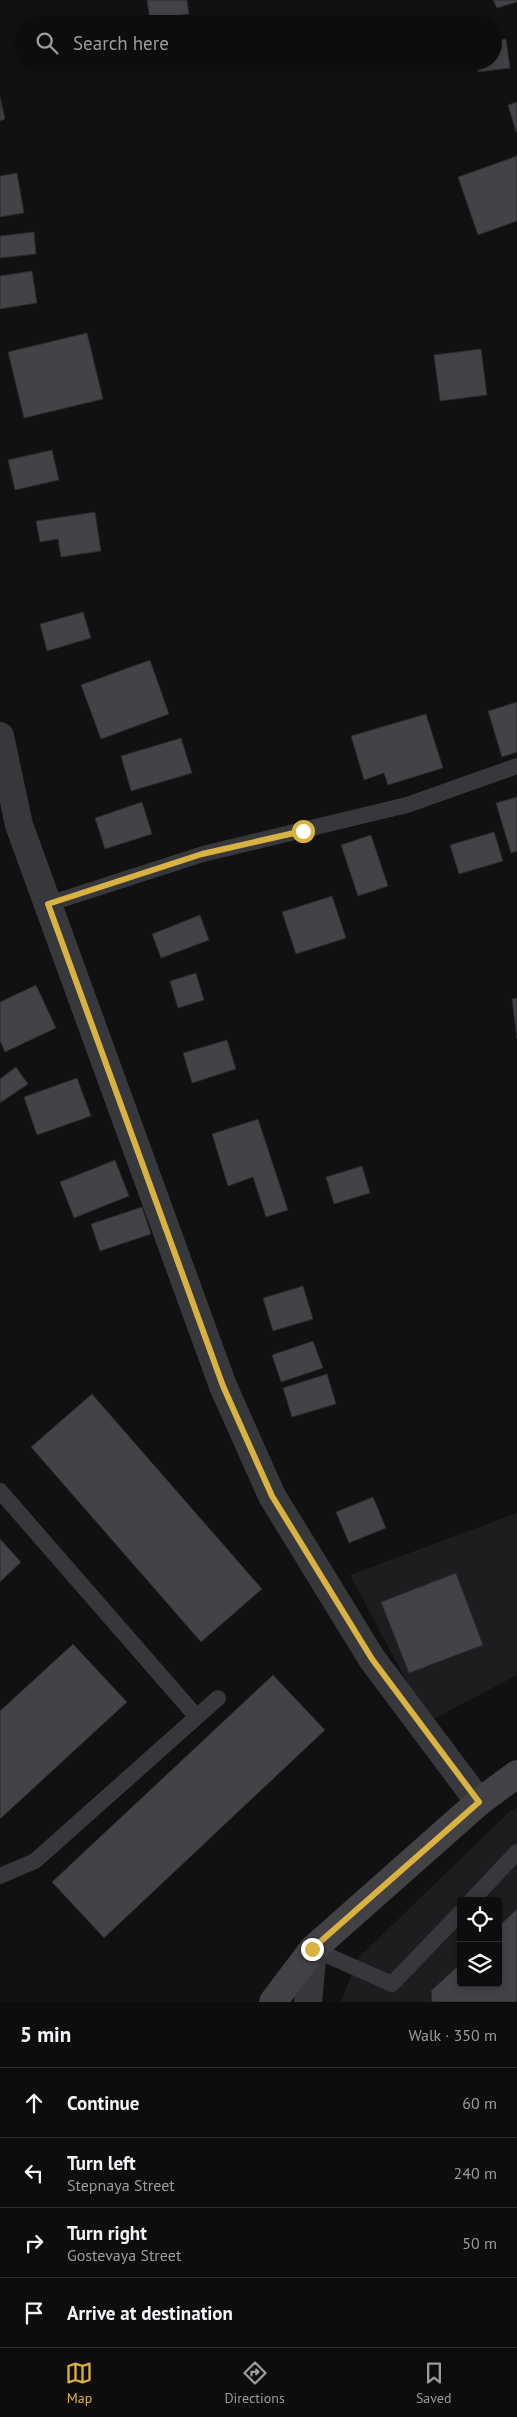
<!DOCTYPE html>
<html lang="en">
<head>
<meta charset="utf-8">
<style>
	:root { --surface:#0d0d0e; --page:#1b1b1c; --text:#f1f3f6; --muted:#9a9c9e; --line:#2d2d2e; --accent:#dab241 }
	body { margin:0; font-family:"PT Sans",sans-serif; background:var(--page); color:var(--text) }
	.controls { position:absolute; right:15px; bottom:15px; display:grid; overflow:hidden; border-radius:5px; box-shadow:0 2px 8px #0003 }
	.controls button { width:45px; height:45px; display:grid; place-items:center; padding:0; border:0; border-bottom:1px solid var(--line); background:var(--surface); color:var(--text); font:25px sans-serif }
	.stop { position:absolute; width:15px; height:15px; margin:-11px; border:4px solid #dab241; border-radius:50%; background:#fff }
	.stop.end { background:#dab241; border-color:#fff; box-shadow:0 1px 5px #0008 }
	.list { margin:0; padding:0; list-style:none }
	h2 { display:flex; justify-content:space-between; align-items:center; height:65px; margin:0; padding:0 20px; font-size:21px }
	h2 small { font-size:16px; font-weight:400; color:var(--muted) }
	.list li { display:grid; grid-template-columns:32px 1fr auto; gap:15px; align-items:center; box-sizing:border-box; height:70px; padding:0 20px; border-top:1px solid var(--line) }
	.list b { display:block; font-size:19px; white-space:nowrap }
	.list p { margin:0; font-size:16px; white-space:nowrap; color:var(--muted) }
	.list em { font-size:16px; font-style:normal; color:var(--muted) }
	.icon { flex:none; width:28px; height:28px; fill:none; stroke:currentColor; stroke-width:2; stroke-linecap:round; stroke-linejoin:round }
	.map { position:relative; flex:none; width:517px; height:2002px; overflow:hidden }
	.search { position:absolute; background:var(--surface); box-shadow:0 2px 8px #0003; left:15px; right:15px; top:15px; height:55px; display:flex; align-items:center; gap:12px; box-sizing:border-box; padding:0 18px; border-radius:28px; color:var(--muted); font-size:19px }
	.sheet { height:345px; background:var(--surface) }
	nav { display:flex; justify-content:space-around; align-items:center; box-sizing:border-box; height:70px; border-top:1px solid var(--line); background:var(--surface); font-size:14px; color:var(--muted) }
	nav a { display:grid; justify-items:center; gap:2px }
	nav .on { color:var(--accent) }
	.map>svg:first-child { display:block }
</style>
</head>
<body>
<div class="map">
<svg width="517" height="2002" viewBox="0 0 517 2002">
	<rect width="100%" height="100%" fill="#111112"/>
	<g fill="#1d1d1f" fill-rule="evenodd">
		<path d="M517,1513V1675L428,1722L350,1575Z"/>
		<path d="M517,1807V2002H341L358,1958L509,1812ZM461,1901H498V1983H461Z"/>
	</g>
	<g fill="#434347" stroke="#2b2b2e">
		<path d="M147,0H187L189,14L150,20Z"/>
		<path d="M493,0H517V2L497,8Z"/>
		<path d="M506,39L510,68L478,72L477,61H493V40Z"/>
		<path d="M0,97L5,119L0,121Z"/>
		<path d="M517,102V131L516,132L508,105Z"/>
		<path d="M517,156V221L478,235L458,177Z"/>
		<path d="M17,173L24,213L0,217V176Z"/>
		<path d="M34,232L36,254L0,258V236Z"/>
		<path d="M32,271L37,303L0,309V276Z"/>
		<path d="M87,333L103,399L24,418L8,352Z"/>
		<path d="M481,349L487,395L440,401L434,355Z"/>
		<path d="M52,450L59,480L15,490L8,460Z"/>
		<path d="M95,512L101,551L61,557L58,539L40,542L36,521Z"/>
		<path d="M83,612L91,638L47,651L40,624Z"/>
		<path d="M150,660L169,714L101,739L81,685Z"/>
		<path d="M517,702V752L502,757L488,711Z"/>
		<path d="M426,714L443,768L388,785L384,773L364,780L351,736Z"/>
		<path d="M181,738L192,773L131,791L121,756Z"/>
		<path d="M517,797V851L511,853L496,803Z"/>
		<path d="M142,802L152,834L105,849L95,818Z"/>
		<path d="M494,832L503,861L459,874L450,845Z"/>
		<path d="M371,835L388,886L358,896L341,845Z"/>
		<path d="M332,896L346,938L296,954L282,912Z"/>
		<path d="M200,915L209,940L161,958L152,934Z"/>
		<path d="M196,973L204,1000L178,1008L170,981Z"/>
		<path d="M36,985L56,1028L5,1052L0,1041V1002Z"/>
		<path d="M517,998V1039L512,999Z"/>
		<path d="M227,1040L236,1069L192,1083L183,1053Z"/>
		<path d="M16,1067L28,1084L0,1103V1079Z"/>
		<path d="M77,1078L91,1116L37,1135L24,1097Z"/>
		<path d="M258,1119L288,1210L266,1217L253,1177L228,1186L212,1134Z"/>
		<path d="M115,1160L129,1196L74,1218L60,1182Z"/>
		<path d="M362,1166L370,1193L334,1204L326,1177Z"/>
		<path d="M142,1207L151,1234L100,1251L91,1224Z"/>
		<path d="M303,1286L313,1319L273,1331L263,1298Z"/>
		<path d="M313,1341L323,1368L281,1382L272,1355Z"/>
		<path d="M327,1374L336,1404L292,1417L283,1388Z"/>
		<path d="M92,1394L262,1589L201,1642L31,1447Z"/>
		<path d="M373,1497L386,1528L349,1543L336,1512Z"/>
		<path d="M0,1539L21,1562L0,1582Z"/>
		<path d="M456,1573L483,1645L409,1673L381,1602Z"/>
		<path d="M73,1644L127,1702L0,1819V1711Z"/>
		<path d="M273,1675L325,1730L104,1938L52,1882Z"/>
		<path d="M517,1909V2002H432L431,1991L461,1963V1983H498V1927Z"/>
	</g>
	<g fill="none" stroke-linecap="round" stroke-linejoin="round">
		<g stroke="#37383b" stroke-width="16">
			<path d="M48,904L203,854L407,805L517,766"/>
			<path d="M0,1491L196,1716"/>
			<path d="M0,1876L35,1861L218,1698"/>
			<path d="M471,1901L517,1852"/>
			<path d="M313,1949L392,1984L461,1912"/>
		</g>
		<g stroke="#37383b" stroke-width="28">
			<path d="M0,736L19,825L223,1386L272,1496L372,1659L479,1802"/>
			<path d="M308,2002L313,1949"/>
		</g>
		<path stroke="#414146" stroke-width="28" d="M273,2002L313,1949L479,1802L517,1774"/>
	</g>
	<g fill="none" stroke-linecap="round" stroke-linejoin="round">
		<path stroke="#dab241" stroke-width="6" d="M303,831L202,854L48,904L223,1386L272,1496L372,1659L479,1802L312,1949"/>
	</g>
</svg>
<div class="controls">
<button><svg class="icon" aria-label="locate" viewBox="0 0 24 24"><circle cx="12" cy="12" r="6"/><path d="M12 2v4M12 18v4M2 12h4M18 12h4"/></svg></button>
<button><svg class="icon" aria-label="layers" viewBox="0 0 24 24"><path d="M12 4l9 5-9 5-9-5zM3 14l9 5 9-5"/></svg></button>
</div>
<div class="stop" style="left:303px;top:831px"></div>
<div class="stop end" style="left:312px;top:1949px"></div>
<div class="search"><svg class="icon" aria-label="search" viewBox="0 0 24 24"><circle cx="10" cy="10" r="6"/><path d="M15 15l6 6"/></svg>Search here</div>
</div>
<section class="sheet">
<h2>5 min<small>Walk · 350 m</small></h2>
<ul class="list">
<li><svg class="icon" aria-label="ahead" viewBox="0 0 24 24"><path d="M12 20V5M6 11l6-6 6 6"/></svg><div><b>Continue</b></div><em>60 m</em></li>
<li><svg class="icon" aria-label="left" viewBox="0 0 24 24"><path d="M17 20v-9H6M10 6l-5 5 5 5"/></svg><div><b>Turn left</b><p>Stepnaya Street</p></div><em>240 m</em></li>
<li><svg class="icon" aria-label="right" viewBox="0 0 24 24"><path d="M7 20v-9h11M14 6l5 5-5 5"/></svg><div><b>Turn right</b><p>Gostevaya Street</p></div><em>50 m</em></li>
<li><svg class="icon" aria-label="arrive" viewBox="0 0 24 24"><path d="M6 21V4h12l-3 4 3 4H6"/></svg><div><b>Arrive at destination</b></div></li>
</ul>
</section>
<nav>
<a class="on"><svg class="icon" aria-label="map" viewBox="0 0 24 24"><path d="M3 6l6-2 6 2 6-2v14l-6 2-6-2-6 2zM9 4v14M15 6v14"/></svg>Map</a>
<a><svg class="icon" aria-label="directions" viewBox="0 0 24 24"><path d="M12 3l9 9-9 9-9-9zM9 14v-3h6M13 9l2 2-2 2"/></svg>Directions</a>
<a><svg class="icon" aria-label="saved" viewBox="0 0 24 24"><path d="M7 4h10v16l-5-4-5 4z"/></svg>Saved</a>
</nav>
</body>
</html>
